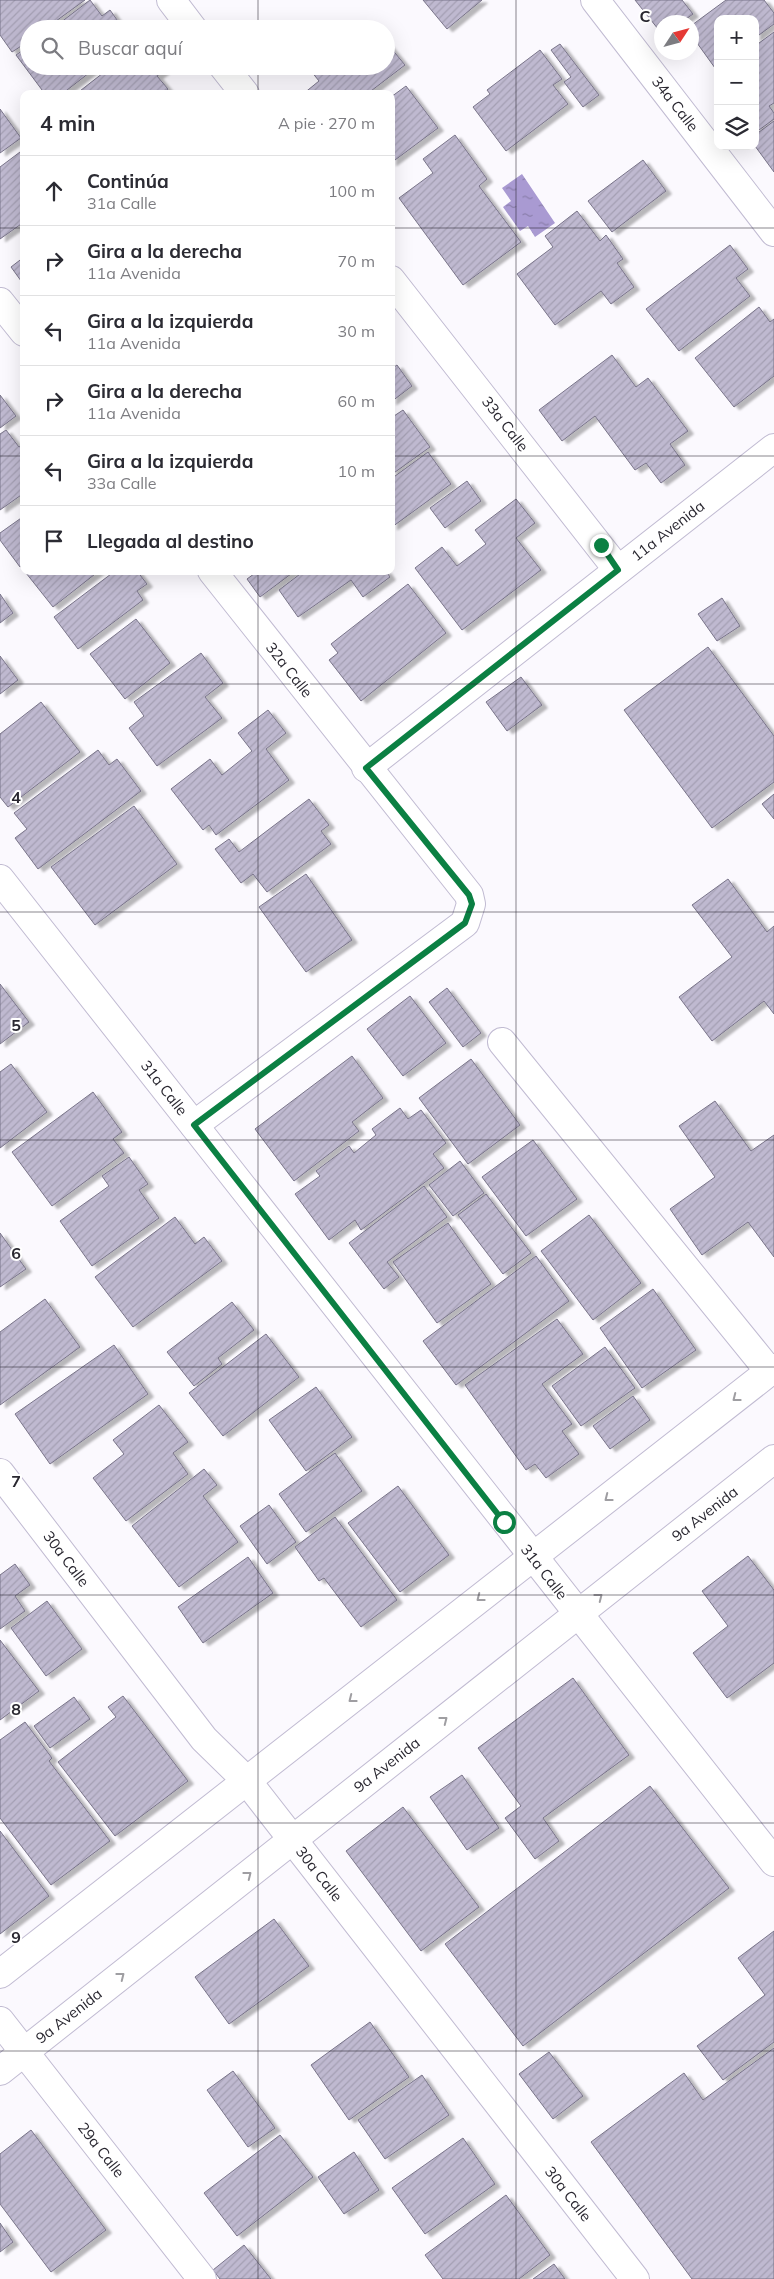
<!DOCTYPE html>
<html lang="es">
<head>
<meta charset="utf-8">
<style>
	:root { --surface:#fff; --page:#f7f7f7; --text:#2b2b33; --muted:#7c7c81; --line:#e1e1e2 }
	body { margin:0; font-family:Mulish,sans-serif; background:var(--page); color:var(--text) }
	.controls { position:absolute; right:15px; top:15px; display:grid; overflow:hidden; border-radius:10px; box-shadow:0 5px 20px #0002 }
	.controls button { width:45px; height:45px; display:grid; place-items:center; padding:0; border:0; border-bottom:1px solid var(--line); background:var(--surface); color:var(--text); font:25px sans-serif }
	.compass { position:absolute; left:654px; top:15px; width:45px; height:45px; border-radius:50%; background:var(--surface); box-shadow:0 5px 20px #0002; rotate:54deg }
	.stop { position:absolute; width:15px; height:15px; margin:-11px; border:4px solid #0b8043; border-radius:50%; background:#fff }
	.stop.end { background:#0b8043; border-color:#fff; box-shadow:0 1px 5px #0008 }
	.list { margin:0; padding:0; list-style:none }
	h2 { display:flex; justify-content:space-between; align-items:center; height:65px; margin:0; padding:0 20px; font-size:21px }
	h2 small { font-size:16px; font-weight:400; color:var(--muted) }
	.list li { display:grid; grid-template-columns:32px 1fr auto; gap:15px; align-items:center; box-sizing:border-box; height:70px; padding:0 20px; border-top:1px solid var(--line) }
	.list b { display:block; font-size:19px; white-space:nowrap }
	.list p { margin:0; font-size:16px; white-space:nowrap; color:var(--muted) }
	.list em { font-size:16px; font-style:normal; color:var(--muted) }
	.icon { flex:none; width:28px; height:28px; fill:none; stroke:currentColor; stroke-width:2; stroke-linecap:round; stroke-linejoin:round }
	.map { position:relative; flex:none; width:774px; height:2279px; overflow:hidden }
	.search { position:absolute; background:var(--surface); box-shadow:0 5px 20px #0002; left:20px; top:20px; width:375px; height:55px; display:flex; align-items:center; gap:12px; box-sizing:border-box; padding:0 18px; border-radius:28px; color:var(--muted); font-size:19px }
	.panel { position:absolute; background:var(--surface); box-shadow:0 5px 20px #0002; left:20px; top:90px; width:375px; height:485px; border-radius:10px }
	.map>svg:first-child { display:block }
</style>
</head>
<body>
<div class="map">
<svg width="774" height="2279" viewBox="0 0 774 2279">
	<defs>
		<pattern id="water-ripples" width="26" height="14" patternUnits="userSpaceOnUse" patternTransform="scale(1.25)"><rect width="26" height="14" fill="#a99ad2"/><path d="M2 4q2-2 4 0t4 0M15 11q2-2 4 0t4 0" fill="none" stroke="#8a7eab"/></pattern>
		<pattern id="building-hatch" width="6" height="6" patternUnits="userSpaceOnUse" patternTransform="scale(1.25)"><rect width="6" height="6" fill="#bfb9d0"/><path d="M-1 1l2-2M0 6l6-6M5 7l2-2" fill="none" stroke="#a49fb3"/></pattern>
		<filter id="shadow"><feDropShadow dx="5.5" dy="3" stdDeviation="1" flood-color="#0004"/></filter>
	</defs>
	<rect width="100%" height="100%" fill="#fbf9fe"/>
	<path fill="url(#water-ripples)" d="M522,174L555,223L535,237L528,226L520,231L503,207L511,201L502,188Z"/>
	<g fill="url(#building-hatch)" stroke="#797489" filter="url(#shadow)">
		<path d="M0,0H85L45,29H29V41L12,52L0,35Z"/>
		<path d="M90,0L102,16L110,10L120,24L114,29H52Z"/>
		<path d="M423,0H482L447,29Z"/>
		<path d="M635,0H682L693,14L682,22H662V34Z"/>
		<path d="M726,0H764L774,13V24L755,38V19H718V66L715,68L692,36V25Z"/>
		<path d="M774,32V103L769,106L774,113V119L755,133V46Z"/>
		<path d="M386,42L405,65L367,94H303L319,81L311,71L318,66H386Z"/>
		<path d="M560,44L599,95L583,107L564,82L571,77L551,50Z"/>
		<path d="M29,46V66H98L62,94H45L16,55Z"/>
		<path d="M540,50L562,79L553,85L568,104L506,151L473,107L490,94L487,90Z"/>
		<path d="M112,66H161L164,71L157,76L168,89L162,94H76Z"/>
		<path d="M406,86L438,128L391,163V97Z"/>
		<path d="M0,109L21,138L0,153Z"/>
		<path d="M774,121V172L755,146V135Z"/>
		<path d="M455,135L487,179L479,186L521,242L463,285L399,198L433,173L423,159Z"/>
		<path d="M24,149V222L0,239V167Z"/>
		<path d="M643,160L666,191L612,232L588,201Z"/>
		<path d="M577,211L600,241L606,235L623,259L617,263L634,287L611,304L601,291L555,325L517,274L553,247L545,236Z"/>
		<path d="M730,245L748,269L736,278L750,296L679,351L646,309Z"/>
		<path d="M24,257V285L11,267Z"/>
		<path d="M759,307L770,322L774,319V376L734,407L695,358Z"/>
		<path d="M612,355L636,387L648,378L688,431L670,444L685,465L661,483L646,463L635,470L595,416L562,441L539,410Z"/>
		<path d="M397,365L412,386L391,402V369Z"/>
		<path d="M0,395L16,416L0,428Z"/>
		<path d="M403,410L430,447L391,475V418Z"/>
		<path d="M6,430L19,447L24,444V493L0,510V434Z"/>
		<path d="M428,452L451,484L392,527L391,479Z"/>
		<path d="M467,481L481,501L445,528L430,508Z"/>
		<path d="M516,499L535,523L516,538L541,570L462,630L415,568L442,547L457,566L486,544L475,530Z"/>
		<path d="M24,516V564L20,567L0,540V533Z"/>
		<path d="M27,571H99L53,607L26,573Z"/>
		<path d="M115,571H137L147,584L137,591L143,600L78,649L54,617Z"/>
		<path d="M258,571H295L260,597L247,579Z"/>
		<path d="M304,571H386L390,577L363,597L351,580L298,617L279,590Z"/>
		<path d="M408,584L446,633L361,701L329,660L338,653L331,644Z"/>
		<path d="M0,594L13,613L0,623Z"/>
		<path d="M722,598L740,626L717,641L698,614Z"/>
		<path d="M136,619L170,663L125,699L90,654Z"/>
		<path d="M708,647L774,736V782L712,828L624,710Z"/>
		<path d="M201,653L223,683L205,697L222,718L157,766L129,728L144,716L134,702Z"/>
		<path d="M0,656L18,680L0,694Z"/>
		<path d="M521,677L542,705L507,731L486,702Z"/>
		<path d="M41,702L80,752L8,807L0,797V734Z"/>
		<path d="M268,710L286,733L266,749L289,780L216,835L209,825L203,830L171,789L210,759L222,775L252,751L238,733Z"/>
		<path d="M98,750L109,765L117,759L141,791L38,869L15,838L27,829L14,813Z"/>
		<path d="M774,794V819L762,804Z"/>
		<path d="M309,799L329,825L321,831L331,844L267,892L253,874L241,883L215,849L229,839L239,852Z"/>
		<path d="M134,806L177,864L95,925L51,867Z"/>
		<path d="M306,874L352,940L306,972L259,907Z"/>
		<path d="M728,879L767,932L774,926V1014L764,1001L712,1041L679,997L732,957L692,905Z"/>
		<path d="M0,984L29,1022L0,1044Z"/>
		<path d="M447,988L481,1033L463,1047L429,1002Z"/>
		<path d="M410,996L446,1043L403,1076L367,1029Z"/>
		<path d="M352,1056L383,1098L352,1122L359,1131L294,1181L255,1129Z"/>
		<path d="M471,1059L520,1125L468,1164L419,1098Z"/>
		<path d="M11,1064L47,1112L0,1148V1072Z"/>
		<path d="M93,1092L122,1132L113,1139L124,1153L52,1206L12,1152Z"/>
		<path d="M715,1101L751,1151L774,1135V1257L748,1222L702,1255L670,1209L715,1177L679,1126Z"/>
		<path d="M400,1108L408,1119L421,1110L446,1143L433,1154L444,1168L361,1230L355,1220L329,1240L295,1194L320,1176L316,1171L349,1146L354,1153L376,1135L372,1129Z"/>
		<path d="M533,1140L577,1199L526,1236L482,1177Z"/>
		<path d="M129,1157L148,1184L139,1190L159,1218L92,1266L60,1221L109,1186L102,1176Z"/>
		<path d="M460,1161L484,1193L453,1216L429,1185Z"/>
		<path d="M424,1186L447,1217L387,1262L399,1277L384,1289L349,1243Z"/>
		<path d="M486,1194L531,1253L503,1274L458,1215Z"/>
		<path d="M589,1215L641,1283L593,1320L541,1251Z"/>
		<path d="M175,1217L195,1244L204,1237L222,1261L133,1327L95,1277Z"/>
		<path d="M448,1223L491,1284L437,1323L393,1262Z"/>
		<path d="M0,1233L26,1269L0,1287Z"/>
		<path d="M536,1256L569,1301L456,1385L423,1341Z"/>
		<path d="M653,1289L696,1350L642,1388L600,1328Z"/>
		<path d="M45,1299L80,1347L0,1405V1332Z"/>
		<path d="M232,1302L254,1330L218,1358L222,1364L194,1386L167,1352Z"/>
		<path d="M557,1319L583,1354L542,1384L572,1424L562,1431L579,1454L546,1478L535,1464L526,1470L465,1385Z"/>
		<path d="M266,1334L299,1377L223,1436L189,1393Z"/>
		<path d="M114,1345L148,1394L50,1464L15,1414Z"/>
		<path d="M605,1347L635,1388L581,1426L552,1386Z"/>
		<path d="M316,1387L352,1437L306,1471L269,1420Z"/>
		<path d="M633,1396L650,1420L610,1449L593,1426Z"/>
		<path d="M159,1405L188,1442L173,1453L188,1474L126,1521L93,1478L124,1454L113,1440Z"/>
		<path d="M335,1453L362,1491L306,1532L279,1494Z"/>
		<path d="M204,1469L217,1485L203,1496L238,1542L179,1587L132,1526Z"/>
		<path d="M398,1486L449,1555L400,1592L348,1523Z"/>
		<path d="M269,1505L296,1542L267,1564L240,1526Z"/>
		<path d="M335,1517L397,1600L361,1627L324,1578L319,1581L295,1547Z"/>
		<path d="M748,1556L774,1590V1663L727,1698L693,1653L728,1626L702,1591Z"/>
		<path d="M248,1557L273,1593L203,1643L178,1607Z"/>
		<path d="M15,1564L30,1585L15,1596L25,1611L0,1629V1575Z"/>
		<path d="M47,1601L82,1649L46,1676L11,1628Z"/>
		<path d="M0,1640L39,1691L0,1720Z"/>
		<path d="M573,1678L629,1755L543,1818L559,1841L535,1859L505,1818L521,1806L478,1748Z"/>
		<path d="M123,1696L188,1781L115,1836L58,1762L116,1717L108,1707Z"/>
		<path d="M74,1697L90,1719L50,1748L34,1726Z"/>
		<path d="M25,1722L52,1758L49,1761L110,1841L51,1885L0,1818V1740Z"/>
		<path d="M462,1775L499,1828L467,1850L430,1797Z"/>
		<path d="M650,1786L729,1888L523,2046L445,1944Z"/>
		<path d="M403,1807L479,1907L421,1951L346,1851Z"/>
		<path d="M0,1831L49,1896L0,1934Z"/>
		<path d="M274,1919L309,1966L229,2024L195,1977Z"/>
		<path d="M774,1931V2042L723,2080L697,2046L765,1995L738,1958Z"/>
		<path d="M370,2022L409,2077L349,2120L311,2065Z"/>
		<path d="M774,2048V2279H692L591,2142L684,2073L703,2100Z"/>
		<path d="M549,2052L583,2096L553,2119L519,2074Z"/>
		<path d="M233,2071L275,2128L248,2147L207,2090Z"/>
		<path d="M422,2075L449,2115L385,2159L358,2120Z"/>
		<path d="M31,2130L106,2230L51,2272L0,2204V2154Z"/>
		<path d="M280,2135L313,2177L237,2236L204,2193Z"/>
		<path d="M463,2138L495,2184L425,2234L392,2188Z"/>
		<path d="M354,2152L379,2190L344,2214L318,2177Z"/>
		<path d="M506,2195L550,2255L519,2279H443L425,2255Z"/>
		<path d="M0,2223L13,2242L0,2252Z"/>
		<path d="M244,2245L271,2279H220L213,2270Z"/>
		<path d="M554,2264L565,2279H533Z"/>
	</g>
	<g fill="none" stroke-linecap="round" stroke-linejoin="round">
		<g stroke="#c1bbd2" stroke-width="30">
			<g id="minor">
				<path d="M171,0L193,29"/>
				<path d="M595,0L774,232"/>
				<path d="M223,66L245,94"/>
				<path d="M391,280L618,570"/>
				<path d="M0,302L24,332"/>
				<path d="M366,768L774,448"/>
				<path d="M0,879L774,1862"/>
				<path d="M502,1042L770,1372"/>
				<path d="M194,1125L465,923L471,904L469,895L212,571"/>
				<path d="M0,1473L204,1739L247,1781L635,2279"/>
				<path d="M0,1974L774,1368"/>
				<path d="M0,2021L202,2279"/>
				<path d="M0,2071L774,1459"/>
			</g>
		</g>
		<use href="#minor" stroke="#fff" stroke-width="28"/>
	</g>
	<defs><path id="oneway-chevron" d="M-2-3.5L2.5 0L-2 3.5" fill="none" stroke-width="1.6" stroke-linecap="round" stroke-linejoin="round" transform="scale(1.25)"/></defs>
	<g stroke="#9f9ea2">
		<use href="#oneway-chevron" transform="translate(736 1398) rotate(142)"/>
		<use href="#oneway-chevron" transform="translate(608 1498) rotate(142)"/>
		<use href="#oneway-chevron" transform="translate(599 1597) rotate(-38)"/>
		<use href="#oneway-chevron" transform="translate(480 1598) rotate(142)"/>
		<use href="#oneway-chevron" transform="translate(352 1699) rotate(142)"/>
		<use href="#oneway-chevron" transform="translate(444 1720) rotate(-38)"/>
		<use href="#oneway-chevron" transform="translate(248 1875) rotate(-38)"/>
		<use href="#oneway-chevron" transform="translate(121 1976) rotate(-38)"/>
	</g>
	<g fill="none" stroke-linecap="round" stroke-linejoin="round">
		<path stroke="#0b8043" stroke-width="6" d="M504,1522L194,1125L465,923L472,904L469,895L366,768L618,570L601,545"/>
	</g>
	<path fill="none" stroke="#292730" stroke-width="1" stroke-opacity="0.55" d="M258,0V29M516,0V2279M258,66V94M0,228H24M391,228H774M0,456H24M391,456H774M258,571V2279M0,684H774M0,912H774M0,1140H774M0,1367H774M0,1595H774M0,1823H774M0,2051H774"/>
	<g text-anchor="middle" stroke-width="4" stroke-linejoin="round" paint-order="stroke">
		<g font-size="15" fill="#292730" stroke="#fff">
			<text transform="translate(675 104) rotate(52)" y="5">34a Calle</text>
			<text transform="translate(505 424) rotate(52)" y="5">33a Calle</text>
			<text transform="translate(668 531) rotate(-38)" y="5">11a Avenida</text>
			<text transform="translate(289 670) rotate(52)" y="5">32a Calle</text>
			<text transform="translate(164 1088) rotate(52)" y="5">31a Calle</text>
			<text transform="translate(705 1514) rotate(-38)" y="5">9a Avenida</text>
			<text transform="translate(66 1559) rotate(53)" y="5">30a Calle</text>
			<text transform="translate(544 1572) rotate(52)" y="5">31a Calle</text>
			<text transform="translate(387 1765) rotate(-38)" y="5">9a Avenida</text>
			<text transform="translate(319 1874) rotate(52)" y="5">30a Calle</text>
			<text transform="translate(69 2016) rotate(-38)" y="5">9a Avenida</text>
			<text transform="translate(101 2150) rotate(52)" y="5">29a Calle</text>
			<text transform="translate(568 2194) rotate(52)" y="5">30a Calle</text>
		</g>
	</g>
	<g font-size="16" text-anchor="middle" font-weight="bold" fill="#292730" stroke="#fff" stroke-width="4" stroke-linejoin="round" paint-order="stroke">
		<text x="645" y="22">C</text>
		<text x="16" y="803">4</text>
		<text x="16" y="1031">5</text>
		<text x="16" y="1259">6</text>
		<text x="16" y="1487">7</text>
		<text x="16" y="1715">8</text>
		<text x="16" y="1943">9</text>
	</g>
</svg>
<div class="controls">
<button>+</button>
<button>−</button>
<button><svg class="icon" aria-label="layers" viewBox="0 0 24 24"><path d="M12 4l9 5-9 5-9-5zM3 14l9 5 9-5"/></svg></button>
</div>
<svg class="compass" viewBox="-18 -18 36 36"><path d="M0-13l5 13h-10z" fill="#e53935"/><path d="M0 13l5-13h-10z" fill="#7c7c81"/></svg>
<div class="stop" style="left:504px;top:1522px"></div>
<div class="stop end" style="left:601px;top:545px"></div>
<div class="search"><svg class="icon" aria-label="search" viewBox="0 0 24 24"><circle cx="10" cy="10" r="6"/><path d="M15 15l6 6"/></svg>Buscar aquí</div>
<section class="panel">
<h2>4 min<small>A pie · 270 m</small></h2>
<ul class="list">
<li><svg class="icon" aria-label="ahead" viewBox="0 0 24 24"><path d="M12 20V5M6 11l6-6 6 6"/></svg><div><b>Continúa</b><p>31a Calle</p></div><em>100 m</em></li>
<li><svg class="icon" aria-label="right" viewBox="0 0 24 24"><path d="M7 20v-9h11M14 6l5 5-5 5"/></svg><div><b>Gira a la derecha</b><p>11a Avenida</p></div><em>70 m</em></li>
<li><svg class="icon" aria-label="left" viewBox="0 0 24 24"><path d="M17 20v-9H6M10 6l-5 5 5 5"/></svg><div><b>Gira a la izquierda</b><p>11a Avenida</p></div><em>30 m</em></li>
<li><svg class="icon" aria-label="right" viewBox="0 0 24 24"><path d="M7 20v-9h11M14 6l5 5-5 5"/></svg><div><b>Gira a la derecha</b><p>11a Avenida</p></div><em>60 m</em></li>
<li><svg class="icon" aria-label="left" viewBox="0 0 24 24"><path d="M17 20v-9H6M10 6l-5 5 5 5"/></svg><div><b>Gira a la izquierda</b><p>33a Calle</p></div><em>10 m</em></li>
<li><svg class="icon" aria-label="arrive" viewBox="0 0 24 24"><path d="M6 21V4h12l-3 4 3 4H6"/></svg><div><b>Llegada al destino</b></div></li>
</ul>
</section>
</div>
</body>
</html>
